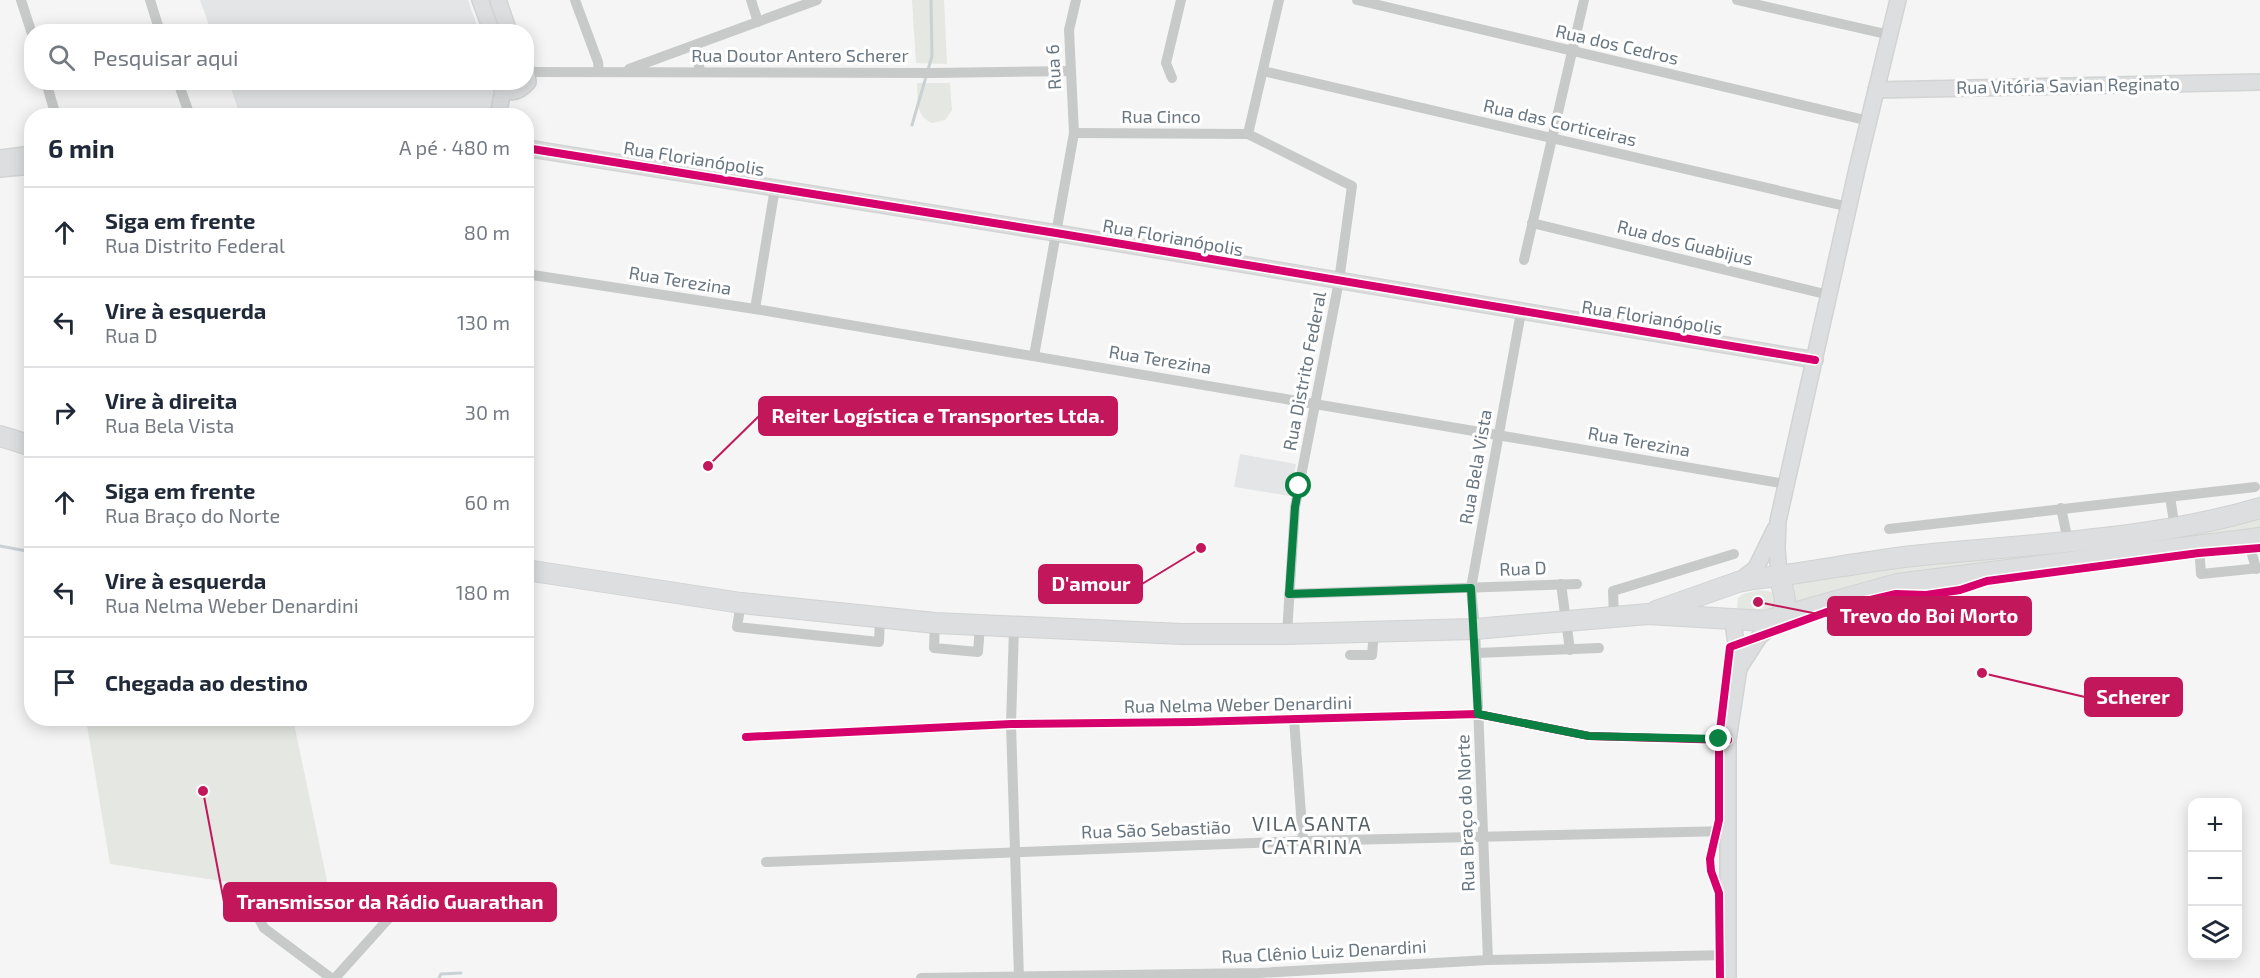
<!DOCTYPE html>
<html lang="pt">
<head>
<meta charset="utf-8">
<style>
	:root { --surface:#fff; --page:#f2f2f3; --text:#1f2937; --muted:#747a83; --line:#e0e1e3 }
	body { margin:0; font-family:"Exo 2",sans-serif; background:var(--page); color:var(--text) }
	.controls { position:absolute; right:18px; bottom:18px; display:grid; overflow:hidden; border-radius:12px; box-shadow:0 3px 15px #0003 }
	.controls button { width:54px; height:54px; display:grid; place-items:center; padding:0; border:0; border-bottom:2px solid var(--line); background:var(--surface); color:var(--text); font:30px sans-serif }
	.stop { position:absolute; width:18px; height:18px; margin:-14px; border:4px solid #0b8043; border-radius:50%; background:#fff }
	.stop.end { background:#0b8043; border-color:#fff; box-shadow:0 2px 6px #0008 }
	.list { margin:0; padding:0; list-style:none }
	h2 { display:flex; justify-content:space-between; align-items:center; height:78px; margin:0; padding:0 24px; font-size:26px }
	h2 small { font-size:20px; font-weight:400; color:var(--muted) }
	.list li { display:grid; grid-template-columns:39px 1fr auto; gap:18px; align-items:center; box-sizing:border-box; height:90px; padding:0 24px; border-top:2px solid var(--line) }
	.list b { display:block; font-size:22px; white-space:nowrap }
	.list p { margin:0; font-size:20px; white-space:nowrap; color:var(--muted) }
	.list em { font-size:20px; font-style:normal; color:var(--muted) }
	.icon { flex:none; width:33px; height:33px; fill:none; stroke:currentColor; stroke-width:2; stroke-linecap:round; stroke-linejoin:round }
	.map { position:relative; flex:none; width:2260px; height:978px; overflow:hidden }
	.search { position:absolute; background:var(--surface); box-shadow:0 3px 15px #0003; left:24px; top:24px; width:510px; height:66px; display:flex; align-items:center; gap:15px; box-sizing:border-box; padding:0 21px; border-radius:24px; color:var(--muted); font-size:22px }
	.panel { position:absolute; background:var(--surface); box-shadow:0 3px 15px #0003; left:24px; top:108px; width:510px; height:618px; border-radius:24px }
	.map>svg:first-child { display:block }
</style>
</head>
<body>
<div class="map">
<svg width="2260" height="978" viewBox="0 0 2260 978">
	<rect width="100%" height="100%" fill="#f5f5f5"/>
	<g fill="#e4e5e6">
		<path d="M200,0H468L479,31H211Z"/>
		<path d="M229,83H487L495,96L491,115H240Z"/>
		<path d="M1240,454L1296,464L1290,496L1234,487Z"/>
	</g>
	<g fill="#e4e7e2">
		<path d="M912,0H944L947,64L916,63Z"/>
		<path d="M917,83H950L952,110L945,120L932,123C915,116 918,98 917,83Z"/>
		<path d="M2260,513V532L1793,605L1786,582L2050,550Z"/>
		<path d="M1759,590L1774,592L1777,606L1771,611L1741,613L1737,608L1738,598L1743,594Z"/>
		<path d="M86,719H293L330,895L241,884L110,864Z"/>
	</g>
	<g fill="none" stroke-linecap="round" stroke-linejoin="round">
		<g stroke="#cad1d4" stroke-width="3">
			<path d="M912,125L932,56L931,0"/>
			<path d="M0,546L32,552"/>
			<path d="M439,978L441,974L461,973"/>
		</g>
		<g stroke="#d2d3d3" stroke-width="18">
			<g id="secondary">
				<path d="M480,0L492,32"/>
				<path d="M498,0L509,32"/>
				<path d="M497,82C506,96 518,94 528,82L526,68"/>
				<path d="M1876,90L2260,82"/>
				<path d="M498,116L503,90"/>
				<path d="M526,148L1056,233L1815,360"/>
				<path d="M0,158L32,154"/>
				<path d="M0,169L32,166"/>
				<path d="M1779,576L1777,548L1778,521L1857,169L1898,0"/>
				<path d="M1738,582L1756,568L1775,529"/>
				<path d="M1739,668L1759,637L1779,619"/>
				<path d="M1728,978V740L1739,668L1733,621"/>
			</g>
		</g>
		<g stroke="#d1d2d2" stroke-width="22">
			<g id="highway">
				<path d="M0,436L32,446"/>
				<path d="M526,570L741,603L935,623L1182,634H1287L1475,629L1648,614L1765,621L1897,584L2260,538"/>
				<path d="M1779,576C1784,596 1789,599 1779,619"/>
				<path d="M1656,611L1738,582L1754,579C1807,573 1860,562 1913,556C2028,544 2148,541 2260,508"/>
			</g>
		</g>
		<g stroke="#c8caca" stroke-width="10">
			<path d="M21,0L32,34"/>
			<path d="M150,0L160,32"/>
			<path d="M575,0L598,62L599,72"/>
			<path d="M751,0L758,22"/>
			<path d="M1357,0L1869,121"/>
			<path d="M1737,0L1890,35"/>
			<path d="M696,45L700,72"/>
			<path d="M629,69L817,0"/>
			<path d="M1263,71L1849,207"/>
			<path d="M528,72L933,73L1071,71"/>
			<path d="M1172,78L1166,63L1181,0"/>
			<path d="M46,82L56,116"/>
			<path d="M178,82L190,116"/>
			<path d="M1074,133L1248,134L1352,186L1339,281L1295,507L1287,634"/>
			<path d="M1248,134L1279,0"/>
			<path d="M1532,223L1829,295"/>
			<path d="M1524,260L1584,0"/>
			<path d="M526,274L755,309L1786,484"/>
			<path d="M755,309L775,188"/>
			<path d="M1034,356L1074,133L1069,30L1076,0"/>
			<path d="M2170,497L2175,528"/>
			<path d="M2061,508L2068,541"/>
			<path d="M1889,529L2255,487"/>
			<path d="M2248,539L2256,569"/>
			<path d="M2199,545L2201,574L2260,568"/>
			<path d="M1561,584L1570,650"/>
			<path d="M1289,594L1577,584"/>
			<path d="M741,603L737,627L879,642L880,618"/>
			<path d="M1614,617L1613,591L1734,554"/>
			<path d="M935,623L934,648L978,652L980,626"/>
			<path d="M1014,628L1011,724L1019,978"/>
			<path d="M1476,653L1599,648"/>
			<path d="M1350,655H1372L1374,632"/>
			<path d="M1294,719L1303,841"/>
			<path d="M746,737L1011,724L1193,722L1478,714L1589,736L1728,740"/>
			<path d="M766,862L1303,841L1728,831"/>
			<path d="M244,891L264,928L331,978"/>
			<path d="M1488,960L1475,629L1471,588L1521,312"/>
			<path d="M335,978L390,917L402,912"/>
			<path d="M921,978L1259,973L1488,960L1728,955"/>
		</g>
		<use href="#secondary" stroke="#dddedf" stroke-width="15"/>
		<use href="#highway" stroke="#dddedf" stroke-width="20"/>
		<g stroke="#fff" stroke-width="11">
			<g id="cycleway">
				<path d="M526,148L1056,233L1815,360"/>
				<path d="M746,737L1011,724L1193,722L1478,714L1589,736L1728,740"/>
				<path d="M1720,978L1719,893L1711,871L1710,859L1719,820V739L1730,647L1827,612L1862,602L1896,594L1926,595L1960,590L1987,581L2199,553L2260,548"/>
			</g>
		</g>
		<use href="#cycleway" stroke="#d6006c" stroke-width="8"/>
	</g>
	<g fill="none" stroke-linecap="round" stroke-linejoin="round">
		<path stroke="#0b8043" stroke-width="8" d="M1299,486L1295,507L1289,594L1471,588L1478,714L1589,736L1719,739"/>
	</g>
	<g text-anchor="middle" stroke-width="6" stroke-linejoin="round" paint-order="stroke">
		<g font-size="18" fill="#687681" stroke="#fff">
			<text transform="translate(1617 45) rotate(13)" y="6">Rua dos Cedros</text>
			<text x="800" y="62">Rua Doutor Antero Scherer</text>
			<text transform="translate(1054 67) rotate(-93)" y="6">Rua 6</text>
			<text transform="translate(2068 86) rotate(-1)" y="6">Rua Vitória Savian Reginato</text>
			<text x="1161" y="123">Rua Cinco</text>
			<text transform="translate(1560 123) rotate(13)" y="6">Rua das Corticeiras</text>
			<text transform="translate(694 159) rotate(9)" y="6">Rua Florianópolis</text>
			<text transform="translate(1173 238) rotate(10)" y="6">Rua Florianópolis</text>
			<text transform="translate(1685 243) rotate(14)" y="6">Rua dos Guabijus</text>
			<text transform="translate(680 281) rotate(9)" y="6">Rua Terezina</text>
			<text transform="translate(1652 318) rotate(9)" y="6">Rua Florianópolis</text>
			<text transform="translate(1160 360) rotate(9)" y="6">Rua Terezina</text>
			<text transform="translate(1305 371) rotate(-79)" y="6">Rua Distrito Federal</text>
			<text transform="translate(1639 442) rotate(10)" y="6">Rua Terezina</text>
			<text transform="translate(1476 467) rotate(-80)" y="6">Rua Bela Vista</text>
			<text transform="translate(1523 569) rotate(-2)" y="6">Rua D</text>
			<text transform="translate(1238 705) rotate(-1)" y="6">Rua Nelma Weber Denardini</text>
			<text transform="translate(1466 813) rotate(-92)" y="6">Rua Braço do Norte</text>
			<text transform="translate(1156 830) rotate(-2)" y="6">Rua São Sebastião</text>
			<text transform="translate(1324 952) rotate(-3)" y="6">Rua Clênio Luiz Denardini</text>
		</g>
		<g font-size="20" letter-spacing="1.5" fill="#566067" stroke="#fff">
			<text x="1312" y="831">VILA SANTA<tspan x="1312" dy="23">CATARINA</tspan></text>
		</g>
	</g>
	<path fill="none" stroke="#c2185b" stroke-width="2" d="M708 466L759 416M1201 548L1142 584M1758 602L1828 616M1982 673L2085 697M203 791L224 902"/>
	<g fill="#c2185b" stroke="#fff" stroke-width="2">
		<circle cx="708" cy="466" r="6"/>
		<circle cx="1201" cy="548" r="6"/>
		<circle cx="1758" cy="602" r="6"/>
		<circle cx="1982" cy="673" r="6"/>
		<circle cx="203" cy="791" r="6"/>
	</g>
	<g fill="#c2185b" stroke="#c2185b" stroke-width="2">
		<rect x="759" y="397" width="358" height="38" rx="6"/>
		<rect x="1039" y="565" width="103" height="38" rx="6"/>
		<rect x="1828" y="597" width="203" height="38" rx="6"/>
		<rect x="2085" y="678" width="97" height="38" rx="6"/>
		<rect x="224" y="883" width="332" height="38" rx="6"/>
	</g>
	<g font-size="20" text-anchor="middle" font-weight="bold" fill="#fff">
		<text x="938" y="423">Reiter Logística e Transportes Ltda.</text>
		<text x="1091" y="591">D'amour</text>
		<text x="1929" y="623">Trevo do Boi Morto</text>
		<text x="2133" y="704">Scherer</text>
		<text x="390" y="909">Transmissor da Rádio Guarathan</text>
	</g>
</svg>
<div class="controls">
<button>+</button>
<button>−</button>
<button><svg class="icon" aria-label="layers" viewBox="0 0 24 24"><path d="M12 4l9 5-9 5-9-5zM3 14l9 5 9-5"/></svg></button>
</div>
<div class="stop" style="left:1299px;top:486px"></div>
<div class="stop end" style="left:1719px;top:739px"></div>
<div class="search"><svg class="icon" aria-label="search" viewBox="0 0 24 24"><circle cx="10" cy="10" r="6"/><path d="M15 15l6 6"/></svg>Pesquisar aqui</div>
<section class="panel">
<h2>6 min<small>A pé · 480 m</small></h2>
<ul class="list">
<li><svg class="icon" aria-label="ahead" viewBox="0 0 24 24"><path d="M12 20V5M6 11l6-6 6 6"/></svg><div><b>Siga em frente</b><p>Rua Distrito Federal</p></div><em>80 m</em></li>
<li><svg class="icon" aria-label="left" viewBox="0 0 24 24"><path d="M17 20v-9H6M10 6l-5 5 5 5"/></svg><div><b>Vire à esquerda</b><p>Rua D</p></div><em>130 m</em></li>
<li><svg class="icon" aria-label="right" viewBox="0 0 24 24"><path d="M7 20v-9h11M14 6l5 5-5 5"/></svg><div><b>Vire à direita</b><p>Rua Bela Vista</p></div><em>30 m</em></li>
<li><svg class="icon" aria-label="ahead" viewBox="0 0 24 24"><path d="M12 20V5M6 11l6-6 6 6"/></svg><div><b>Siga em frente</b><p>Rua Braço do Norte</p></div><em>60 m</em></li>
<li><svg class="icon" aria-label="left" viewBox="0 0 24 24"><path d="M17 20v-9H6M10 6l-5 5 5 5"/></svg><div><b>Vire à esquerda</b><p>Rua Nelma Weber Denardini</p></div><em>180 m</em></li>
<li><svg class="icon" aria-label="arrive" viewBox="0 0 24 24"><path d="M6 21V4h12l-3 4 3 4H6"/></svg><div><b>Chegada ao destino</b></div></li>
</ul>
</section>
</div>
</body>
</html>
